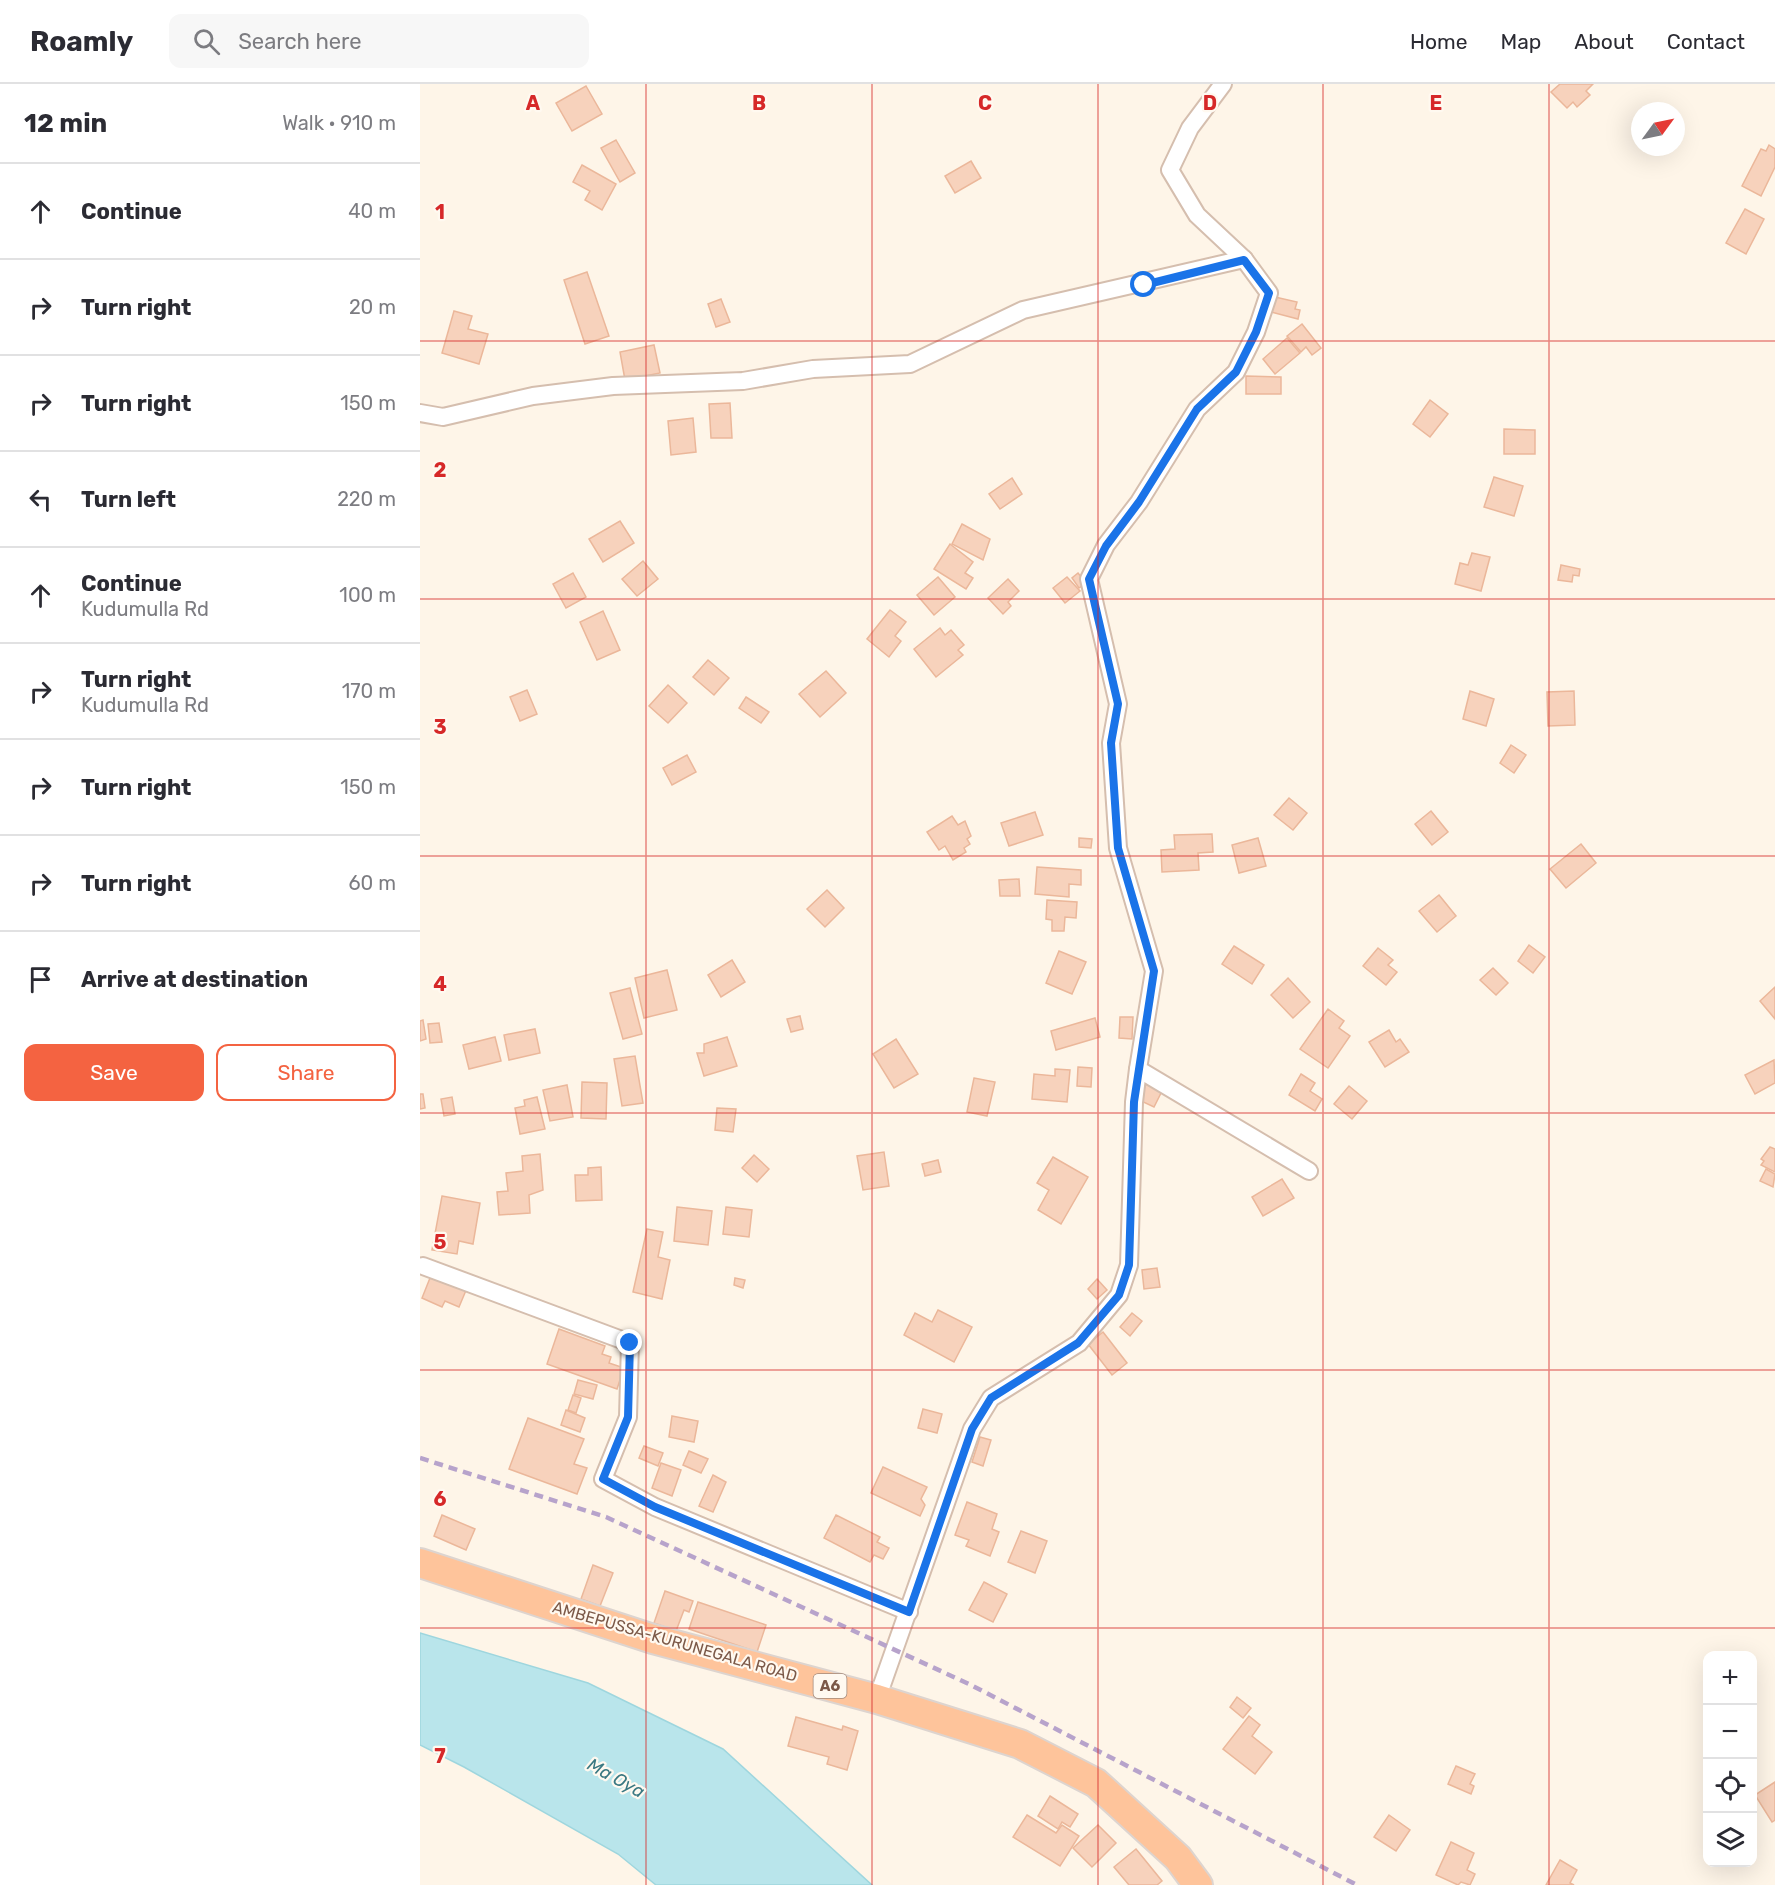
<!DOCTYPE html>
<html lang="en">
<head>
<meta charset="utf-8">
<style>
	:root { --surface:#fff; --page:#f7f7f7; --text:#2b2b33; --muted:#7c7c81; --line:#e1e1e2; --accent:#f46341 }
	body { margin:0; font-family:Rubik,sans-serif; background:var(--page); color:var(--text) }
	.controls { position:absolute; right:18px; bottom:18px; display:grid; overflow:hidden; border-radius:12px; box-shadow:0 6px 24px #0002 }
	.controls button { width:54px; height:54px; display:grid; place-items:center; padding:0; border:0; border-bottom:2px solid var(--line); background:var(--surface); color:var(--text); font:30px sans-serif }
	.compass { position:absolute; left:1211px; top:18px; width:54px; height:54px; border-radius:50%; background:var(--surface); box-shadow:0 6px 24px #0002; rotate:57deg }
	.stop { position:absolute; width:18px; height:18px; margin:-14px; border:4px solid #1a73e8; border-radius:50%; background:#fff }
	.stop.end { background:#1a73e8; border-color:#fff; box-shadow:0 2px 6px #0008 }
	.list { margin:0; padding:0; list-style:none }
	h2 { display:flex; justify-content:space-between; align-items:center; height:78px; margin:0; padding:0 24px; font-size:26px }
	h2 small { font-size:20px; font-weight:400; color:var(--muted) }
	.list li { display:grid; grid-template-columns:39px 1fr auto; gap:18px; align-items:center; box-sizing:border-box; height:96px; padding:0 24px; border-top:2px solid var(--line) }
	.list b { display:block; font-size:22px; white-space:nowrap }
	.list p { margin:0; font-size:20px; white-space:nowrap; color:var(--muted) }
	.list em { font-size:20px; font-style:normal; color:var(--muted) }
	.actions { display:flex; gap:12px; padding:18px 24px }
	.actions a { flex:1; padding:14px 0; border:2px solid var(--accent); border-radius:12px; text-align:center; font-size:21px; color:var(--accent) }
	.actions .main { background:var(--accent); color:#fff }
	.icon { flex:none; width:33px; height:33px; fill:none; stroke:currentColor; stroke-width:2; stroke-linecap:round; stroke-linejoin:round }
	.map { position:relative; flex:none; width:1355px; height:1801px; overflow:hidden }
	header { display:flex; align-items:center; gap:36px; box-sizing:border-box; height:84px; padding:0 30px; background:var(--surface); border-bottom:2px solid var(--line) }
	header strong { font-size:28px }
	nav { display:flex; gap:33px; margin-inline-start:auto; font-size:21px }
	.search { width:420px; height:54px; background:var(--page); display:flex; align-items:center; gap:15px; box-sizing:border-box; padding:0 21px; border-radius:12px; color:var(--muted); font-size:22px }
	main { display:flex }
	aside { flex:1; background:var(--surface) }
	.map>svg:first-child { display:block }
</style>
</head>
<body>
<header>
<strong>Roamly</strong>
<div class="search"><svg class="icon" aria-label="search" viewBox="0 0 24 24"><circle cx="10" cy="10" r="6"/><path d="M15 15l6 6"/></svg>Search here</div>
<nav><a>Home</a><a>Map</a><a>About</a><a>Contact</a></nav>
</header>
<main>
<aside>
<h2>12 min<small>Walk · 910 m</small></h2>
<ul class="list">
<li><svg class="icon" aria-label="ahead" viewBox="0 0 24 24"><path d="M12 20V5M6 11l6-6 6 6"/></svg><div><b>Continue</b></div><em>40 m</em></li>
<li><svg class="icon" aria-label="right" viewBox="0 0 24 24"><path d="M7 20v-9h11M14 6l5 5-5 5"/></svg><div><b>Turn right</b></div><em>20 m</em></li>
<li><svg class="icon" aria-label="right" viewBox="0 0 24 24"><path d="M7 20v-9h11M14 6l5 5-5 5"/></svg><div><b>Turn right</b></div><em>150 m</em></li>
<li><svg class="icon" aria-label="left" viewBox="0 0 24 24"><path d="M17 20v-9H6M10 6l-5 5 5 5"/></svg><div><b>Turn left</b></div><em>220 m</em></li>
<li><svg class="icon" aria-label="ahead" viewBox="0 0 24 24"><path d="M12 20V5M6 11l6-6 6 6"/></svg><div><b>Continue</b><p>Kudumulla Rd</p></div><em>100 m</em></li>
<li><svg class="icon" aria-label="right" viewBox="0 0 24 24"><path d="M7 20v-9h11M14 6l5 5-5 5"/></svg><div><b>Turn right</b><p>Kudumulla Rd</p></div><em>170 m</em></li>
<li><svg class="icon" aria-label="right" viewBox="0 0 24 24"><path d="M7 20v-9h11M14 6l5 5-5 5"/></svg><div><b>Turn right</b></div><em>150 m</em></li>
<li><svg class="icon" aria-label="right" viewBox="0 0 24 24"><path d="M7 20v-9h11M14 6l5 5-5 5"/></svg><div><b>Turn right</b></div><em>60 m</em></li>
<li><svg class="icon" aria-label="arrive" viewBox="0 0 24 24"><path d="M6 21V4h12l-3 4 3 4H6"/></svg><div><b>Arrive at destination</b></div></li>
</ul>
<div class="actions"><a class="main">Save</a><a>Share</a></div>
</aside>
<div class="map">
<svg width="1355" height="1801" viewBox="0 0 1355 1801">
	<rect width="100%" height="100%" fill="#fef5e8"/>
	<path fill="#b9e5eb" stroke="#9ed6de" stroke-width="1.5" d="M0,1549L168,1599L303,1665L452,1801H236L198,1770L44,1683L0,1661Z"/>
	<g fill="#f7d2bc" stroke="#ebb79a" stroke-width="1.5">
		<path d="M1140,0H1173L1166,7L1170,11L1157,23L1153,18L1147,24L1131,8Z"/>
		<path d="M166,2L182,30L152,47L136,19Z"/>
		<path d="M196,56L215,89L200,98L181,64Z"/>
		<path d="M1349,61L1355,65V83L1341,112L1322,102L1341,65L1346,67Z"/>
		<path d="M551,77L561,94L535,109L525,92Z"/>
		<path d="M162,81L196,100L182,126L165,116L170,107L153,98Z"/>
		<path d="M1325,125L1344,135L1326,170L1306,159Z"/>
		<path d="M167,188L189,252L165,260L144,196Z"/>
		<path d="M855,213L877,218L875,225L880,226L878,235L851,228Z"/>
		<path d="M301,215L310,238L296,243L288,220Z"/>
		<path d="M34,227L52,232L48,245L68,250L59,280L22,269Z"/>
		<path d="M882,240L901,264L892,271L886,263L881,268L867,252Z"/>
		<path d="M867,254L880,269L855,290L843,275Z"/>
		<path d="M234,261L240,289L205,296L200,268Z"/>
		<path d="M826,292L861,293V310H826Z"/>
		<path d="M1010,316L1028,330L1010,353L993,340Z"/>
		<path d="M310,319L312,354H291L289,320Z"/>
		<path d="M273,334L276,368L251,371L248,337Z"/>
		<path d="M1084,345L1115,346V370H1084Z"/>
		<path d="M1074,393L1103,402L1094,432L1064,423Z"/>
		<path d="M592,394L602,410L580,425L569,410Z"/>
		<path d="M200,437L214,459L183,478L169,455Z"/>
		<path d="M542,440L570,455L563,476L532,460Z"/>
		<path d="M530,460L553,478L545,489L553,494L546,505L514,485Z"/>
		<path d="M1052,469L1070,473L1061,507L1035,500L1040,479L1048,481Z"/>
		<path d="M223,477L238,495L217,512L202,495Z"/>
		<path d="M1141,481L1160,485L1159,492L1153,491L1152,498L1138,496Z"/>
		<path d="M153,489L166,513L146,524L133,500Z"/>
		<path d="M658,489L666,499L659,504L652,494Z"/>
		<path d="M518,493L535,513L514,531L497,511Z"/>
		<path d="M647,493L660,507L645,519L633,504Z"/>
		<path d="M588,495L599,507L588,518L591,522L583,530L568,514Z"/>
		<path d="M470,526L486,538L475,552L481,557L469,573L447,555Z"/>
		<path d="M183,527L200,566L177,576L160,538Z"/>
		<path d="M520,544L525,551L531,546L544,561L538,566L543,571L516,593L494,565Z"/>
		<path d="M288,576L309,594L294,611L273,593Z"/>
		<path d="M406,587L426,609L400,633L379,610Z"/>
		<path d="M248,601L267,619L248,639L229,622Z"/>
		<path d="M107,606L117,630L100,637L90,613Z"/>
		<path d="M1050,607L1074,615L1066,642L1043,635Z"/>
		<path d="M1154,607L1155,641L1128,642L1127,608Z"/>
		<path d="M326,613L349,628L341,639L319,624Z"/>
		<path d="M1091,661L1106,671L1094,689L1080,679Z"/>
		<path d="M267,671L276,688L252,701L243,684Z"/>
		<path d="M869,714L887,729L873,746L854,731Z"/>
		<path d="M1011,727L1028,748L1012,761L995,740Z"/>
		<path d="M615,728L623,751L589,762L581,739Z"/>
		<path d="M532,732L538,741L545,737L551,752L547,755L550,760L544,764L546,768L533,776L525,762L519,766L507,748Z"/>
		<path d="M792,750L793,768L778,769L779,786L742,788L741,766L755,765L754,751Z"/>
		<path d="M659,754L672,755L671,764L659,763Z"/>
		<path d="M838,754L846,782L819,789L812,761Z"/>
		<path d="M1161,760L1176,779L1146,804L1130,785Z"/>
		<path d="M617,783L661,786V801L649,800V813L615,810Z"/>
		<path d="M599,795L600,812H580L579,796Z"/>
		<path d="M407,806L424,824L405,843L387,825Z"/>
		<path d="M1019,811L1036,832L1017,848L999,827Z"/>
		<path d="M627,816L657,818L656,834L645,833L644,847H632V836L626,835Z"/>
		<path d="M1109,861L1125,873L1113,889L1098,877Z"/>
		<path d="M814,862L844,881L832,900L802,880Z"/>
		<path d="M958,864L973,876L968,881L977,888L966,901L943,882Z"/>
		<path d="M639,867L666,878L652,910L626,899Z"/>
		<path d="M312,876L325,898L301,913L288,891Z"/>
		<path d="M1073,884L1088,899L1076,911L1060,896Z"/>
		<path d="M247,886L257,926L224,934L215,894Z"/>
		<path d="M868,894L890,918L873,934L851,911Z"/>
		<path d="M1355,903V935L1340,917Z"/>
		<path d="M210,904L222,950L203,955L190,909Z"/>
		<path d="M908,925L924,937L919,944L930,952L908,984L880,965Z"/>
		<path d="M380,932L383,945L371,948L367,935Z"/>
		<path d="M700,933H713L712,955L699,954Z"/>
		<path d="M675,934L680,953L636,966L631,947Z"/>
		<path d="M3,936L6,955L0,957V937Z"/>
		<path d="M19,939L22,958L10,959L8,940Z"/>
		<path d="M115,945L120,969L89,976L84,951Z"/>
		<path d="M969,946L976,958L980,955L989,968L965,983L949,958Z"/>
		<path d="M75,953L81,977L49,985L43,961Z"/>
		<path d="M307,953L317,982L284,992L277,969H284V960Z"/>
		<path d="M476,955L498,990L474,1004L453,970Z"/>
		<path d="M215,972L223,1019L202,1022L194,975Z"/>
		<path d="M1354,976L1355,999L1335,1010L1325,991Z"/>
		<path d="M658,983L672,984L671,1003L657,1002Z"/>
		<path d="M635,985L650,986L647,1018L612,1015L614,990L635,992Z"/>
		<path d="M881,990L895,999L890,1007L902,1015L895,1027L869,1011Z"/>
		<path d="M554,994L575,998L567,1032L547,1028Z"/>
		<path d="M728,996L744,1003L734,1023L719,1016Z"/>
		<path d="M162,998L187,999L186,1035L161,1034Z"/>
		<path d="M147,1001L153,1033L130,1037L123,1006Z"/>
		<path d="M929,1002L947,1017L932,1035L914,1020Z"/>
		<path d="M0,1010H3L5,1024L0,1025Z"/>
		<path d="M32,1013L35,1030L24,1032L21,1015Z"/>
		<path d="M117,1013L125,1045L100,1050L95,1024L105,1022L104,1016Z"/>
		<path d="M297,1024L316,1025L313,1048L295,1046Z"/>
		<path d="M1350,1063L1355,1065V1088L1341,1081L1344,1077L1341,1075Z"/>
		<path d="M464,1068L469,1102L443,1106L437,1072Z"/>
		<path d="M120,1070L123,1106L109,1111L110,1129L79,1131L77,1108L88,1107L86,1089L103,1087L102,1072Z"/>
		<path d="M334,1071L349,1085L337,1098L322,1084Z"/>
		<path d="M633,1073L668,1093L641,1140L618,1126L629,1106L617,1099Z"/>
		<path d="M518,1076L521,1088L505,1092L502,1080Z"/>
		<path d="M181,1083L182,1116L156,1117L155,1091H168V1084Z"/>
		<path d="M1346,1085L1355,1090L1353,1103L1340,1097Z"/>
		<path d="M862,1095L874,1114L843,1132L832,1113Z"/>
		<path d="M22,1112L60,1119L53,1160L39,1157L37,1170L12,1166Z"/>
		<path d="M257,1123L292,1127L288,1161L254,1157Z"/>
		<path d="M306,1123L332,1126L329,1153L303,1150Z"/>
		<path d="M227,1145L243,1148L238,1173L250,1176L242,1215L213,1208Z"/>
		<path d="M737,1184L740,1203L724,1205L722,1186Z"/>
		<path d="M12,1189L47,1204L39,1223L25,1217L22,1223L2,1214Z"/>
		<path d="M315,1194L325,1196L323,1204L314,1201Z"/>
		<path d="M677,1195L687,1206L677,1215L668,1205Z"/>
		<path d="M518,1226L552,1243L534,1278L484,1251L495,1229L512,1238Z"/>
		<path d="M712,1229L722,1237L710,1252L700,1243Z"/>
		<path d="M139,1245L185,1262L182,1270L191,1273L189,1279L204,1284L197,1305L127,1280Z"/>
		<path d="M683,1248L707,1279L692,1291L668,1260Z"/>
		<path d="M158,1296L177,1301L173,1315L154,1310Z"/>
		<path d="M153,1311L161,1314L156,1329L148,1326Z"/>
		<path d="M503,1325L522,1330L517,1349L498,1344Z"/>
		<path d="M146,1326L165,1334L160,1348L141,1341Z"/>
		<path d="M252,1332L278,1337L274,1358L249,1353Z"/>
		<path d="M108,1334L164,1355L154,1380L167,1384L157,1410L89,1385Z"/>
		<path d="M560,1353L571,1356L563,1382L552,1378Z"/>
		<path d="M224,1362L243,1369L238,1382L219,1374Z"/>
		<path d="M269,1367L288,1375L281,1389L263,1381Z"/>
		<path d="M241,1379L261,1386L252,1412L232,1404Z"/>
		<path d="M463,1383L507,1403L501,1415L505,1421L500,1432L451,1409Z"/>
		<path d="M293,1391L306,1398L293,1428L279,1422Z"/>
		<path d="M547,1418L577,1430L572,1445L579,1448L570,1472L546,1462L549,1456L535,1451Z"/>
		<path d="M22,1431L55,1445L46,1466L14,1452Z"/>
		<path d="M416,1431L460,1453L457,1458L469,1464L463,1475L454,1471L450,1478L404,1454Z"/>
		<path d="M601,1447L627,1457L615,1489L588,1478Z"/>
		<path d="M173,1481L193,1489L180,1522L161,1515Z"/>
		<path d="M564,1498L587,1510L573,1538L549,1526Z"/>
		<path d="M245,1507L273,1517L269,1528L264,1526L256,1547L234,1539Z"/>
		<path d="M278,1518L346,1541L337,1568L269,1545Z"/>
		<path d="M817,1613L831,1624L823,1634L810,1623Z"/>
		<path d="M829,1632L840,1641L832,1652L852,1668L835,1690L803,1665Z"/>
		<path d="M376,1633L422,1646L423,1642L438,1647L427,1686L407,1680L409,1673L368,1662Z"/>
		<path d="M1036,1682L1055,1690L1050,1700L1054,1702L1051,1710L1028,1700Z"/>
		<path d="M1355,1698V1736L1352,1738L1335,1711Z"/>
		<path d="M630,1712L658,1730L650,1743L642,1738L638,1745L618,1732Z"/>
		<path d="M607,1731L636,1749L642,1741L659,1752L640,1782L593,1753Z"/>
		<path d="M969,1731L990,1746L976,1767L954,1753Z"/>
		<path d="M678,1741L696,1759L672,1783L653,1764Z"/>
		<path d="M1031,1758L1054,1769L1047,1786L1055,1790L1050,1801L1041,1798L1038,1801L1016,1791Z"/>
		<path d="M716,1765L742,1797L737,1801H709L694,1783Z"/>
		<path d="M1140,1776L1157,1786L1150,1799L1154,1801H1126Z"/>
	</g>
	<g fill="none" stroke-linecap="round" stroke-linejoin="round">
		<g stroke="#d5beae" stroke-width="20">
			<g id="minor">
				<path d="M803,0L770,44L750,86L777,131L824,175L849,209L836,248L816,288L777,325L719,418L686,461L669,495L698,620L691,659L698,764L734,887L718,985L889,1087"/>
				<path d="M0,329L23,333L113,312L193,302L323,297L393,285L490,280L603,226L824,175"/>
				<path d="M3,1182L210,1259L208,1333L183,1395L235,1423L489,1528"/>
				<path d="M457,1615L552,1345L571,1314L659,1259L699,1211L709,1181L714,1018L718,985"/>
			</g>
		</g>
		<g stroke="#ddd4cf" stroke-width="32">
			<path id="trunk" d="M0,1479L233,1555L457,1615L600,1660L676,1699L758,1774L778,1801"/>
		</g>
		<use href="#minor" stroke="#fff" stroke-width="16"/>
		<use href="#trunk" stroke="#fec49b" stroke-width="28"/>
		<path stroke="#b7a3cb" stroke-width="4.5" stroke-dasharray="9 6" stroke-linecap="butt" d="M0,1374L186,1433L549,1600L937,1801"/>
	</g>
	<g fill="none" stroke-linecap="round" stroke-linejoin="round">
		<path stroke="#1a73e8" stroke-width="8" d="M210,1259L208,1333L183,1395L235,1423L489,1528L552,1345L571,1314L658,1259L699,1211L709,1181L714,1018L734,887L698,764L691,659L698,620L669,495L686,462L719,418L777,325L816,288L836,248L849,209L824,176L724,201"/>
	</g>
	<path fill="none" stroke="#d62828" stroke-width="1.5" stroke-opacity="0.55" d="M226,0V1801M452,0V1801M678,0V1801M903,0V1801M1129,0V1801M0,257H1355M0,515H1355M0,772H1355M0,1029H1355M0,1286H1355M0,1544H1355"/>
	<g text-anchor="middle" stroke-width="4.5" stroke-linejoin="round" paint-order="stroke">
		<rect fill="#fff9f0" stroke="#a3897a" stroke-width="1.5" x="393.5" y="1590" width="33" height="24" rx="4.5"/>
		<g font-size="15" font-weight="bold" fill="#7c5948">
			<text x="410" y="1607">A6</text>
		</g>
		<g font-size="16" fill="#7c5948" stroke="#fff9f0">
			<text transform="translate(255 1557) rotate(16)" y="6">AMBEPUSSA-KURUNEGALA ROAD</text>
		</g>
		<g font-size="18" font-style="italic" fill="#3a7882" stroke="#fff9f0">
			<text transform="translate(196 1694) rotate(29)" y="6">Ma Oya</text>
		</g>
	</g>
	<g font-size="20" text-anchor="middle" font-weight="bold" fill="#d62828" stroke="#fff9f0" stroke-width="4.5" stroke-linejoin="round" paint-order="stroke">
		<text x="113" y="26">A</text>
		<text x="339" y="26">B</text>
		<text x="565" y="26">C</text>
		<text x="790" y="26">D</text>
		<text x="1016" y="26">E</text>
		<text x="20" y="135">1</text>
		<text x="20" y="393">2</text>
		<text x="20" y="650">3</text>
		<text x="20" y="907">4</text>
		<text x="20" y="1165">5</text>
		<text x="20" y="1422">6</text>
		<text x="20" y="1679">7</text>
	</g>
</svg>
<div class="controls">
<button>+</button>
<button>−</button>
<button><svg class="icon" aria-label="locate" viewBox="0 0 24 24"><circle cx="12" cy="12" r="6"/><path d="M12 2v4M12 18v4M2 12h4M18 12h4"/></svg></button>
<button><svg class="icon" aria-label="layers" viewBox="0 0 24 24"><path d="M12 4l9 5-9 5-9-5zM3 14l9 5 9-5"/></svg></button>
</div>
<svg class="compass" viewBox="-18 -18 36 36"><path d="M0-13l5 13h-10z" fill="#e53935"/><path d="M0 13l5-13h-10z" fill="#7c7c81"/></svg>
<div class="stop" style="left:724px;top:201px"></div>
<div class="stop end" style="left:210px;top:1259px"></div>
</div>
</main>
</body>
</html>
